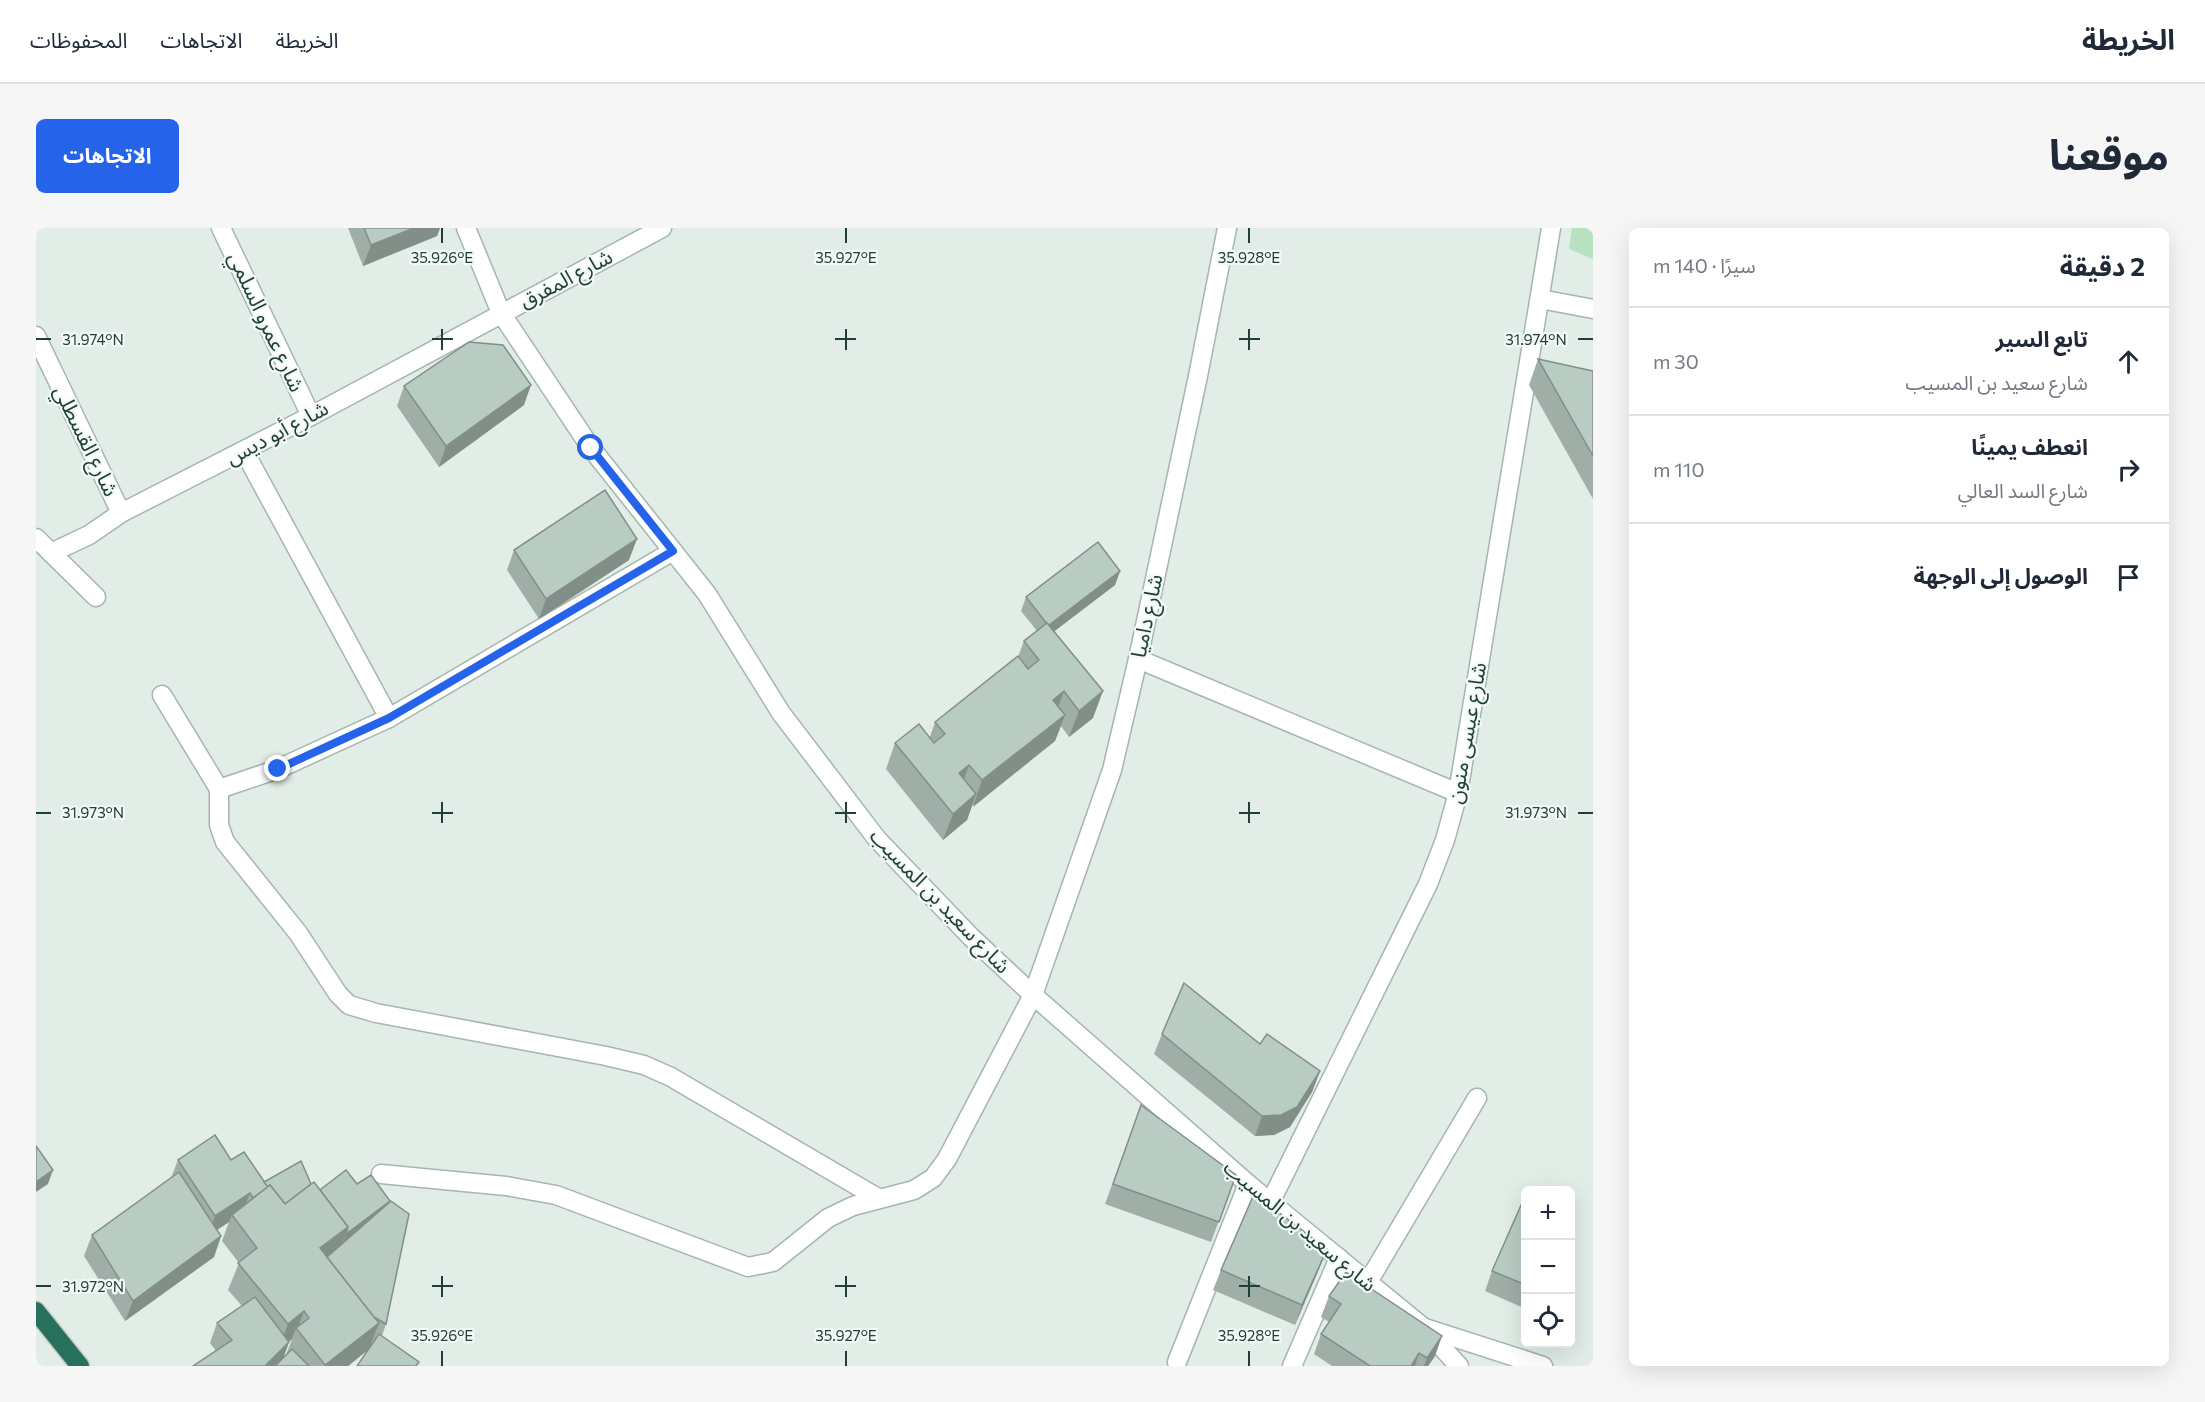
<!DOCTYPE html>
<html lang="ar">
<head>
<meta charset="utf-8">
<style>
	:root { --surface:#fff; --page:#f6f6f7; --text:#1f2937; --muted:#747a83; --line:#e0e1e3; --accent:#2563eb }
	body { margin:0; font-family:Commissioner,"Noto Sans Arabic",sans-serif; background:var(--page); color:var(--text); direction:rtl }
	.controls { position:absolute; right:18px; bottom:18px; display:grid; overflow:hidden; border-radius:9px; box-shadow:0 6px 24px #0002 }
	.controls button { width:54px; height:54px; display:grid; place-items:center; padding:0; border:0; border-bottom:2px solid var(--line); background:var(--surface); color:var(--text); font:30px sans-serif }
	.stop { position:absolute; width:18px; height:18px; margin:-14px; border:4px solid #2563eb; border-radius:50%; background:#fff }
	.stop.end { background:#2563eb; border-color:#fff; box-shadow:0 2px 6px #0008 }
	.list { margin:0; padding:0; list-style:none }
	h2 { display:flex; justify-content:space-between; align-items:center; height:78px; margin:0; padding:0 24px; font-size:26px }
	h2 small { font-size:20px; font-weight:400; color:var(--muted) }
	.list li { display:grid; grid-template-columns:39px 1fr auto; gap:18px; align-items:center; box-sizing:border-box; height:108px; padding:0 24px; border-top:2px solid var(--line) }
	.list b { display:block; font-size:22px; white-space:nowrap }
	.list p { margin:0; font-size:20px; white-space:nowrap; color:var(--muted) }
	.list em { font-size:20px; font-style:normal; color:var(--muted) }
	.icon { flex:none; width:33px; height:33px; fill:none; stroke:currentColor; stroke-width:2; stroke-linecap:round; stroke-linejoin:round }
	.map { position:relative; flex:none; width:1557px; height:1138px; overflow:hidden; direction:ltr; border-radius:9px }
	header { display:flex; align-items:center; gap:36px; box-sizing:border-box; height:84px; padding:0 30px; background:var(--surface); border-bottom:2px solid var(--line) }
	header strong { font-size:28px }
	nav { display:flex; gap:33px; margin-inline-start:auto; font-size:21px }
	.intro { display:flex; align-items:center; justify-content:space-between; box-sizing:border-box; height:144px; padding:0 36px }
	h1 { margin:0; font-size:42px }
	.button { padding:15px 27px; border-radius:9px; background:var(--accent); color:#fff; font-size:21px; font-weight:700 }
	main { display:flex; gap:36px; padding:0 36px }
	aside { flex:1; background:var(--surface); border-radius:9px; box-shadow:0 6px 24px #0002 }
	.map>svg:first-child { display:block }
</style>
</head>
<body>
<header>
<strong>الخريطة</strong>
<nav><a>الخريطة</a><a>الاتجاهات</a><a>المحفوظات</a></nav>
</header>
<div class="intro"><h1>موقعنا</h1><a class="button">الاتجاهات</a></div>
<main>
<aside>
<h2>2 دقيقة<small>سيرًا · 140 m</small></h2>
<ul class="list">
<li><svg class="icon" aria-label="ahead" viewBox="0 0 24 24"><path d="M12 20V5M6 11l6-6 6 6"/></svg><div><b>تابع السير</b><p>شارع سعيد بن المسيب</p></div><em>30 m</em></li>
<li><svg class="icon" aria-label="right" viewBox="0 0 24 24"><path d="M7 20v-9h11M14 6l5 5-5 5"/></svg><div><b>انعطف يمينًا</b><p>شارع السد العالي</p></div><em>110 m</em></li>
<li><svg class="icon" aria-label="arrive" viewBox="0 0 24 24"><path d="M6 21V4h12l-3 4 3 4H6"/></svg><div><b>الوصول إلى الوجهة</b></div></li>
</ul>
</aside>
<div class="map">
<svg width="1557" height="1138" viewBox="0 0 1557 1138">
	<rect width="100%" height="100%" fill="#e2ede7"/>
	<path fill="#b8e1c1" d="M1536,0H1557V31L1533,21Z"/>
	<g fill="none" stroke-linecap="round" stroke-linejoin="round">
		<g stroke="#a4b6ae" stroke-width="21">
			<g id="minor">
				<path d="M185,0L275,188"/>
				<path d="M430,0L465,85L555,220L671,366L745,485L841,611L935,709L997,767L1212,956L1388,1100L1423,1138"/>
				<path d="M1504,71L1557,81"/>
				<path d="M0,108L85,285"/>
				<path d="M208,223L353,490"/>
				<path d="M0,310L60,369"/>
				<path d="M15,325L53,307L85,285L275,188L626,0"/>
				<path d="M1102,431L1422,565"/>
				<path d="M126,467L183,561V597L189,614L262,705L302,766L313,777L340,785L570,828L608,837L635,849L842,970"/>
				<path d="M183,561L242,541L353,490L637,323"/>
				<path d="M345,946L470,958L520,967L712,1039L737,1034L792,990L817,978L878,962L897,950L911,931L997,767L1076,542L1102,431L1162,148L1191,0"/>
				<path d="M1234,975L1392,656L1409,612L1422,565L1515,0"/>
				<path d="M1332,1054L1441,870"/>
				<path d="M1389,1100L1507,1138"/>
				<path d="M1141,1134L1212,956"/>
				<path d="M1256,1138L1303,1030"/>
			</g>
		</g>
		<g stroke="#c1cac7" stroke-width="21">
			<path id="highway" d="M0,1083L44,1138"/>
		</g>
		<use href="#minor" stroke="#fff" stroke-width="18"/>
		<use href="#highway" stroke="#28705d" stroke-width="18"/>
	</g>
	<g fill="#9fafa8" fill-rule="evenodd">
		<path d="M312,0H404L401,8L327,38Z"/>
		<path d="M1502,131L1557,143V271L1493,157Z"/>
		<path d="M368,158L488,177L403,239L361,178Z"/>
		<path d="M478,322L593,332L503,391L471,342Z"/>
		<path d="M1084,343L1079,357L1018,403L1057,490L1033,509L1025,498L1019,513L936,578L931,592L907,612L850,541L859,515L894,509L899,494L982,429L988,413L1001,403L985,383L990,369Z"/>
		<path d="M1126,806L1224,816L1284,843L1276,864L1254,899L1238,907L1219,908L1118,826Z"/>
		<path d="M1105,877L1200,947L1175,1014L1069,976Z"/>
		<path d="M142,932H195L228,954L275,956L284,962L321,956L354,975L350,1096L346,1108L332,1122L312,1138H157L180,1123L174,1115L181,1095L206,1078L192,1062L203,1035L186,1013L193,994L181,1002L185,1008L178,1029L89,1093L48,1028L56,1007L135,950ZM256,1111L250,1127L247,1130L253,1114Z"/>
		<path d="M1490,966V1081L1449,1063L1456,1043Z"/>
		<path d="M1291,1021L1283,1041L1259,1097L1177,1062L1185,1042Z"/>
		<path d="M1293,1068L1399,1128L1392,1138H1296L1278,1126L1285,1106L1293,1094L1285,1089Z"/>
	</g>
	<g fill="#828f88">
		<path d="M378,0H404L401,8L327,38L335,17Z"/>
		<path d="M495,157L488,177L403,239L410,218Z"/>
		<path d="M601,311L593,332L503,391L510,371Z"/>
		<path d="M1084,343L1079,357L1007,412L1012,398Z"/>
		<path d="M1028,463L1018,490L1017,472Z"/>
		<path d="M1067,463L1057,490L1033,509L1043,483Z"/>
		<path d="M1029,487L1019,513L937,579L946,552Z"/>
		<path d="M933,537L924,563L923,545Z"/>
		<path d="M940,566L931,592L907,612L917,586Z"/>
		<path d="M1284,843L1276,864L1254,899L1238,907L1219,908L1226,888Z"/>
		<path d="M17,942L12,956L0,964V954Z"/>
		<path d="M214,965L206,985L196,987L193,994L172,1008L179,988Z"/>
		<path d="M354,973L349,987L305,1020L310,1006Z"/>
		<path d="M312,999L303,1025L290,1030L284,1020Z"/>
		<path d="M185,1008L178,1029L89,1093L97,1073Z"/>
		<path d="M1291,1021L1283,1041L1259,1097L1266,1077Z"/>
		<path d="M268,1083L261,1102L260,1100L256,1111L242,1122L252,1096Z"/>
		<path d="M343,1095L333,1121L312,1138H288Z"/>
		<path d="M1406,1108L1399,1128L1392,1138H1388L1391,1130Z"/>
		<path d="M253,1114L246,1134L242,1138H229Z"/>
		<path d="M1383,1125L1379,1138H1375Z"/>
	</g>
	<g fill="#b9ccc3" stroke="#828f88" stroke-width="1.5">
		<path d="M328,0H378L335,17Z"/>
		<path d="M433,114L467,117L495,157L410,218L368,158Z"/>
		<path d="M1502,131L1557,143V228Z"/>
		<path d="M569,262L601,311L510,371L478,322Z"/>
		<path d="M1062,314L1084,343L1013,397L1011,395V396L990,369Z"/>
		<path d="M1011,395L1067,463L1043,483L1028,463L1017,472L1029,487L946,552L933,537L923,545L940,566L917,586L859,515L883,496L898,515L909,506L899,494L982,428L992,441L1003,432L988,413Z"/>
		<path d="M1148,755L1224,816L1231,806L1284,843L1261,879L1245,887L1226,888L1126,806Z"/>
		<path d="M1105,877L1200,947L1183,994L1077,956Z"/>
		<path d="M179,907L195,932L208,924L232,959L217,970L214,965L179,988L142,932Z"/>
		<path d="M0,918L17,942L0,954Z"/>
		<path d="M265,933L275,956L249,976L234,957L232,959L228,954Z"/>
		<path d="M310,942L321,956L335,947L354,973L310,1006L312,999L284,962Z"/>
		<path d="M143,944L185,1008L97,1073L56,1007Z"/>
		<path d="M278,954L312,999L284,1020L343,1095L289,1137L260,1100L273,1090L268,1083L252,1096L202,1035L221,1020L196,987L234,957L249,976Z"/>
		<path d="M1218,966L1291,1021L1266,1077L1185,1042Z"/>
		<path d="M1490,966V1057L1456,1043Z"/>
		<path d="M355,973L373,986L350,1096L338,1089L291,1029Z"/>
		<path d="M1310,1044L1406,1108L1391,1130L1383,1125L1375,1138H1334L1285,1106L1305,1076L1293,1068Z"/>
		<path d="M219,1069L253,1114L229,1138H157L196,1112L181,1095Z"/>
		<path d="M343,1106L383,1134L380,1138H321Z"/>
		<path d="M256,1121L273,1138H239Z"/>
	</g>
	<g fill="none" stroke-linecap="round" stroke-linejoin="round">
		<path stroke="#2563eb" stroke-width="8" d="M242,541L353,490L637,323L555,220"/>
	</g>
	<path fill="none" stroke="#204036" stroke-width="2" d="M406,0V15M810,0V15M1213,0V15M406,101V122M810,101V122M1213,101V122M0,111H15M396,111H417M799,111H820M1203,111H1224M1542,111H1557M406,574V595M810,574V595M1213,574V595M0,585H15M396,585H417M799,585H820M1203,585H1224M1542,585H1557M406,1048V1069M810,1048V1069M1213,1048V1069M0,1058H15M396,1058H417M799,1058H820M1203,1058H1224M406,1123V1138M810,1123V1138M1213,1123V1138"/>
	<g text-anchor="middle" stroke-width="4.5" stroke-linejoin="round" paint-order="stroke">
		<g font-size="21" fill="#204036" stroke="#f3f9f6">
			<text transform="translate(530 51) rotate(-28)" y="7">شارع المفرق</text>
			<text transform="translate(230 94) rotate(65)" y="7">شارع عمرو السلمي</text>
			<text transform="translate(241 205) rotate(-28)" y="7">شارع أبو ديس</text>
			<text transform="translate(50 213) rotate(64)" y="7">شارع القسطلي</text>
			<text transform="translate(1111 388) rotate(-78)" y="7">شارع داميا</text>
			<text transform="translate(1431 505) rotate(-80)" y="7">شارع عيسى منون</text>
			<text transform="translate(904 673) rotate(46)" y="7">شارع سعيد بن المسيب</text>
			<text transform="translate(1264 998) rotate(40)" y="7">شارع سعيد بن المسيب</text>
		</g>
	</g>
	<g font-size="15" text-anchor="middle" fill="#204036" stroke="#f3f9f6" stroke-width="4.5" stroke-linejoin="round" paint-order="stroke">
		<text x="406" y="35">35.926°E</text>
		<text x="810" y="35">35.927°E</text>
		<text x="1213" y="35">35.928°E</text>
		<text x="57" y="117">31.974°N</text>
		<text x="1500" y="117">31.974°N</text>
		<text x="57" y="590">31.973°N</text>
		<text x="1500" y="590">31.973°N</text>
		<text x="57" y="1064">31.972°N</text>
		<text x="406" y="1113">35.926°E</text>
		<text x="810" y="1113">35.927°E</text>
		<text x="1213" y="1113">35.928°E</text>
	</g>
</svg>
<div class="controls">
<button>+</button>
<button>−</button>
<button><svg class="icon" aria-label="locate" viewBox="0 0 24 24"><circle cx="12" cy="12" r="6"/><path d="M12 2v4M12 18v4M2 12h4M18 12h4"/></svg></button>
</div>
<div class="stop" style="left:555px;top:220px"></div>
<div class="stop end" style="left:242px;top:541px"></div>
</div>
</main>
</body>
</html>
